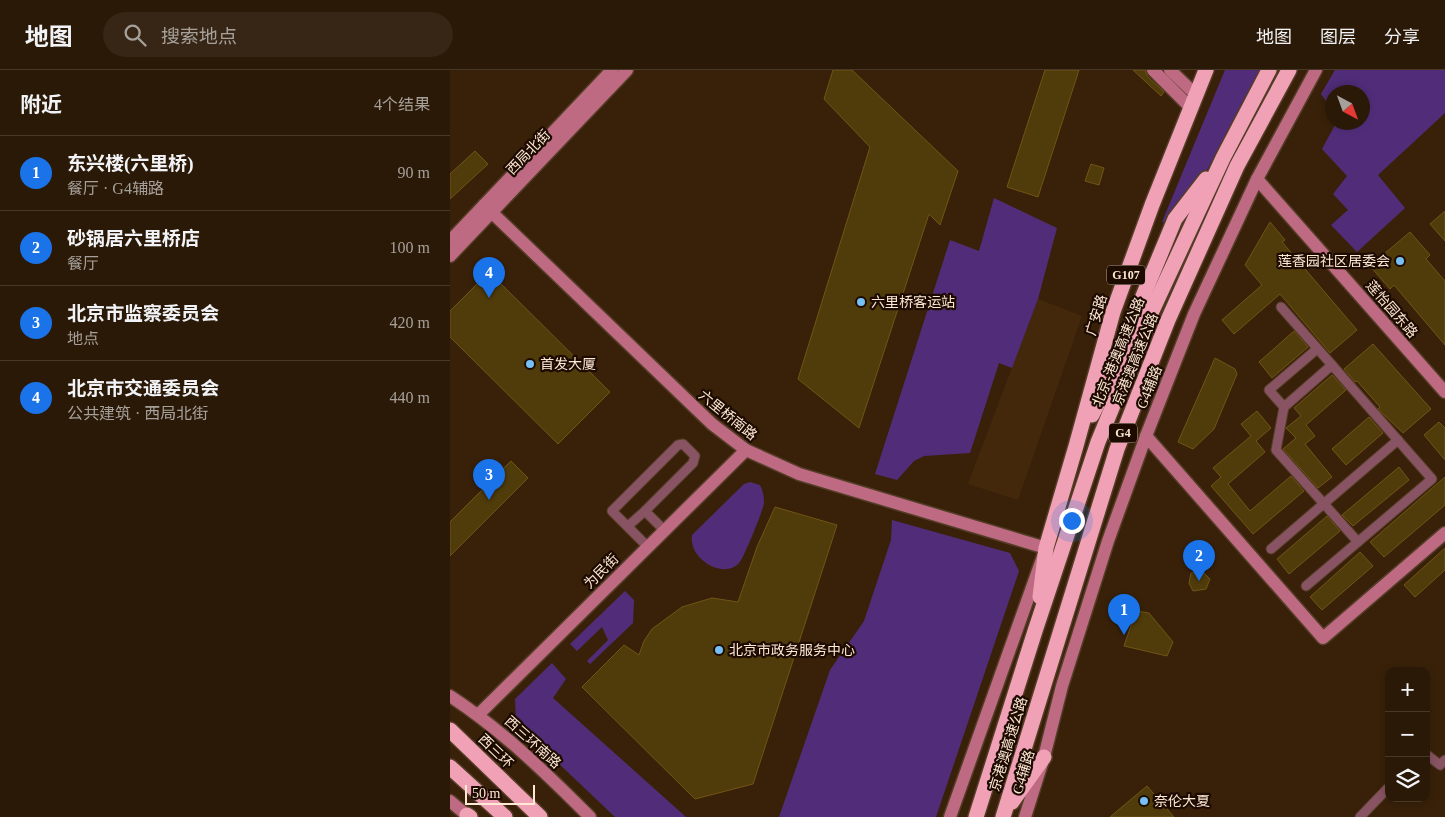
<!DOCTYPE html>
<html lang="zh">
<head>
<meta charset="utf-8">
<style>
	:root { --surface:#2b1907; --page:#372615; --text:#f1f3f6; --muted:#a6a09b; --line:#473828; --accent:#1a73e8 }
	body { margin:0; font-family:"Times New Roman","Noto Sans SC",serif; background:var(--page); color:var(--text) }
	.controls { position:absolute; right:15px; bottom:15px; display:grid; overflow:hidden; border-radius:10px; box-shadow:0 2px 8px #0003 }
	.controls button { width:45px; height:45px; display:grid; place-items:center; padding:0; border:0; border-bottom:1px solid var(--line); background:var(--surface); color:var(--text); font:25px sans-serif }
	.compass { position:absolute; left:875px; top:15px; width:45px; height:45px; border-radius:50%; background:var(--surface); box-shadow:0 2px 8px #0003; rotate:139deg }
	.scale { position:absolute; left:15px; bottom:12px; width:70px; box-sizing:border-box; padding-left:5px; border:2px solid #fde7d5; border-top:0; font-size:14px; line-height:18px; white-space:nowrap; color:#fde7d5; -webkit-text-stroke:4px #1d0b00; paint-order:stroke }
	.you { position:absolute; left:621px; top:450px; width:18px; height:18px; margin:-12px; border:4px solid #fff; border-radius:50%; background:#1a73e8; box-shadow:0 0 0 8px #1a73e833 }
	.badge { display:grid; place-items:center; width:32px; height:32px; border-radius:50%; background:var(--accent); color:#fff; font-size:16px; font-weight:700 }
	.pin { position:absolute; translate:-50% -41px; filter:drop-shadow(0 1px 2px #0008) }
	.pin::after { content:''; position:absolute; top:26px; width:18px; height:15px; background:inherit; clip-path:polygon(0 0,100% 0,50% 100%) }
	.list { margin:0; padding:0; list-style:none }
	h2 { display:flex; justify-content:space-between; align-items:center; height:65px; margin:0; padding:0 20px; font-size:21px }
	h2 small { font-size:16px; font-weight:400; color:var(--muted) }
	.list li { display:grid; grid-template-columns:32px 1fr auto; gap:15px; align-items:center; box-sizing:border-box; height:75px; padding:0 20px; border-top:1px solid var(--line) }
	.list b { display:block; font-size:19px; white-space:nowrap }
	.list p { margin:0; font-size:16px; white-space:nowrap; color:var(--muted) }
	.list em { font-size:16px; font-style:normal; color:var(--muted) }
	.icon { flex:none; width:28px; height:28px; fill:none; stroke:currentColor; stroke-width:2; stroke-linecap:round; stroke-linejoin:round }
	.map { position:relative; flex:none; width:995px; height:747px; overflow:hidden }
	header { display:flex; align-items:center; gap:30px; box-sizing:border-box; height:70px; padding:0 25px; background:var(--surface); border-bottom:1px solid var(--line) }
	header strong { font-size:24px }
	nav { display:flex; gap:28px; margin-inline-start:auto; font-size:18px }
	.search { width:350px; height:45px; background:var(--page); display:flex; align-items:center; gap:12px; box-sizing:border-box; padding:0 18px; border-radius:28px; color:var(--muted); font-size:19px }
	main { display:flex }
	aside { flex:1; background:var(--surface) }
	.map>svg:first-child { display:block }
</style>
</head>
<body>
<header>
<strong>地图</strong>
<div class="search"><svg class="icon" aria-label="search" viewBox="0 0 24 24"><circle cx="10" cy="10" r="6"/><path d="M15 15l6 6"/></svg>搜索地点</div>
<nav><a>地图</a><a>图层</a><a>分享</a></nav>
</header>
<main>
<aside>
<h2>附近<small>4个结果</small></h2>
<ul class="list">
<li><span class="badge">1</span><div><b>东兴楼(六里桥)</b><p>餐厅 · G4辅路</p></div><em>90 m</em></li>
<li><span class="badge">2</span><div><b>砂锅居六里桥店</b><p>餐厅</p></div><em>100 m</em></li>
<li><span class="badge">3</span><div><b>北京市监察委员会</b><p>地点</p></div><em>420 m</em></li>
<li><span class="badge">4</span><div><b>北京市交通委员会</b><p>公共建筑 · 西局北街</p></div><em>440 m</em></li>
</ul>
</aside>
<div class="map">
<svg width="995" height="747" viewBox="0 0 995 747">
	<rect width="100%" height="100%" fill="#392109"/>
	<path fill="#43280c" d="M588,229L632,246L568,430L518,414Z"/>
	<g fill="#512d79">
		<path d="M775,0H810L756,102L719,153L712,152Z"/>
		<path d="M885,0H995V43L928,105L955,138L907,182L881,155L898,140L883,124L897,106L872,79L886,53L912,52V22H882V39L871,24Z"/>
		<path d="M544,128L607,158L588,229L562,298L549,293L520,383L474,386L464,391L447,410L425,404L500,170L529,181Z"/>
		<path d="M300,412L310,415C313,421 314,426 314,433C314,438 293,490 289,493C274,510 238,489 242,465L294,414Z"/>
		<path d="M442,450L560,483L569,501L486,747H329L380,600L414,551L441,470Z"/>
		<path d="M175,521L184,530L183,553L140,594L137,591L158,570L152,557L127,581L120,574Z"/>
		<path d="M102,593L116,609L103,628L236,747H165L66,653L65,629Z"/>
	</g>
	<g fill="#503b0a" stroke="#725515">
		<path d="M383,0H402L508,101L490,155L479,144L409,358L348,309L420,77L374,29Z"/>
		<path d="M595,0H629L588,127L557,117Z"/>
		<path d="M683,0H695L697,6L714,22L711,26Z"/>
		<path d="M25,81L38,94L0,129V104Z"/>
		<path d="M641,94L654,98L649,115L635,111Z"/>
		<path d="M995,141V171L980,154Z"/>
		<path d="M820,152L835,170L832,172L907,260L880,283L830,224L784,264L772,250L812,215L795,195Z"/>
		<path d="M960,162L980,185L976,189L995,211V275L944,215L940,219L920,196Z"/>
		<path d="M39,202L160,322L108,374L0,267V241Z"/>
		<path d="M844,261L858,277L822,308L809,292Z"/>
		<path d="M923,274L981,339L953,363L928,339L930,337L907,311L905,312L894,299Z"/>
		<path d="M765,288L785,299L787,304L764,359L743,379L728,372Z"/>
		<path d="M882,305L896,320L856,355L865,366L855,374L882,407L868,418L833,379L846,368L836,358L851,346L844,338Z"/>
		<path d="M807,341L821,358L806,371L815,382L778,414L800,441L841,406L854,421L803,464L761,416L771,407L763,398L801,366L791,354Z"/>
		<path d="M919,347L933,363L896,395L882,379Z"/>
		<path d="M989,352L995,358V390L974,365Z"/>
		<path d="M61,391L78,408L0,486V452Z"/>
		<path d="M949,397L959,410L903,456L892,445Z"/>
		<path d="M995,407V435L934,487L920,472Z"/>
		<path d="M325,437L387,455L303,714L245,729L132,617L174,575L189,585L194,571L202,559L232,537L262,528L288,532L307,477Z"/>
		<path d="M877,446L890,461L839,504L827,489Z"/>
		<path d="M995,478V500L965,527L954,515Z"/>
		<path d="M910,482L923,496L872,540L860,527Z"/>
		<path d="M752,501L760,509L756,519L743,521L739,513L741,503Z"/>
		<path d="M686,541L699,543L723,572L717,586L674,576Z"/>
		<path d="M697,716L724,747H660Z"/>
	</g>
	<g fill="none" stroke-linecap="round" stroke-linejoin="round">
		<g stroke="#543d26" stroke-width="11">
			<g id="street">
				<path d="M831,237L982,409L856,516"/>
				<path d="M867,279L819,320L834,337L882,295"/>
				<path d="M834,337L826,380L908,472"/>
				<path d="M178,456L195,441"/>
				<path d="M197,476L162,441L228,375L233,374L245,386L243,393L195,441L214,460"/>
				<path d="M821,479L948,370"/>
				<path d="M976,684L990,695L995,690"/>
				<path d="M910,747L939,717"/>
			</g>
		</g>
		<g stroke="#543d26" stroke-width="15">
			<g id="secondary">
				<path d="M703,0L741,38"/>
				<path d="M720,0L746,25"/>
				<path d="M807,109L995,322"/>
				<path d="M34,135L262,354L296,380L349,404L596,478L500,747"/>
				<path d="M0,171L162,0"/>
				<path d="M0,186L177,0"/>
				<path d="M696,366L873,568L995,463"/>
				<path d="M0,626C52,660 96,703 140,747"/>
				<path d="M28,645L296,380"/>
				<path d="M0,731L19,747"/>
				<path d="M575,747L594,687L612,616L658,471L696,366L744,244L807,109L866,0"/>
			</g>
		</g>
		<g stroke="#543d26" stroke-width="18">
			<g id="highway">
				<path d="M642,345L652,325L725,149L756,109"/>
				<path d="M590,527L596,478L626,376L663,242L702,135L756,0"/>
				<path d="M0,660L90,747"/>
				<path d="M0,697L55,747"/>
				<path d="M562,732L594,687"/>
				<path d="M17,745L20,747"/>
				<path d="M526,747L585,561L648,372L701,243L773,88L819,0"/>
				<path d="M553,747L667,379L718,250L787,96L839,0"/>
			</g>
		</g>
		<use href="#street" stroke="#885362" stroke-width="9"/>
		<use href="#secondary" stroke="#be6a82" stroke-width="12"/>
		<use href="#highway" stroke="#f0a1b6" stroke-width="15"/>
	</g>
	<g fill="#77c0f7" stroke="#1d0b00" stroke-width="2">
		<circle cx="950" cy="191" r="5"/>
		<circle cx="411" cy="232" r="5"/>
		<circle cx="80" cy="294" r="5"/>
		<circle cx="269" cy="580" r="5"/>
		<circle cx="694" cy="731" r="5"/>
	</g>
	<g text-anchor="middle" stroke-width="4.5" stroke-linejoin="round" paint-order="stroke">
		<g fill="#1d0b00" stroke="#baa595" stroke-width="1">
			<rect x="657" y="195.5" width="38" height="19" rx="4"/>
			<rect x="659" y="353.5" width="28" height="19" rx="4"/>
		</g>
		<g font-size="12" font-weight="bold" fill="#fde7d5">
			<text x="676" y="209">G107</text>
			<text x="673" y="367">G4</text>
		</g>
		<g font-size="14" fill="#fde7d5" stroke="#1d0b00">
			<text transform="translate(78 82) rotate(-46)" y="5">西局北街</text>
			<text transform="translate(942 239) rotate(49)" y="5">莲怡园东路</text>
			<text transform="translate(646 245) rotate(-73)" y="5">广安路</text>
			<text transform="translate(668 282) rotate(-68)" y="5">北京-港澳高速公路</text>
			<text transform="translate(685 289) rotate(-68)" y="5">京港澳高速公路</text>
			<text transform="translate(699 317) rotate(-68)" y="5">G4辅路</text>
			<text transform="translate(278 345) rotate(39)" y="5">六里桥南路</text>
			<text transform="translate(151 501) rotate(-45)" y="5">为民街</text>
			<text transform="translate(83 672) rotate(42)" y="5">西三环南路</text>
			<text transform="translate(558 674) rotate(-73)" y="5">京港澳高速公路</text>
			<text transform="translate(46 681) rotate(44)" y="5">西三环</text>
			<text transform="translate(573 702) rotate(-73)" y="5">G4辅路</text>
		</g>
		<g font-size="14" fill="#fde7d5" stroke="#1d0b00" text-anchor="start">
			<text x="940" y="196" text-anchor="end">莲香园社区居委会</text>
			<text x="421" y="237">六里桥客运站</text>
			<text x="90" y="299">首发大厦</text>
			<text x="279" y="585">北京市政务服务中心</text>
			<text x="704" y="736">奈伦大夏</text>
		</g>
	</g>
</svg>
<div class="controls">
<button>+</button>
<button>−</button>
<button><svg class="icon" aria-label="layers" viewBox="0 0 24 24"><path d="M12 4l9 5-9 5-9-5zM3 14l9 5 9-5"/></svg></button>
</div>
<svg class="compass" viewBox="-18 -18 36 36"><path d="M0-13l5 13h-10z" fill="#e53935"/><path d="M0 13l5-13h-10z" fill="#a6a09b"/></svg>
<div class="scale">50 m</div>
<div class="you"></div>
<div class="pin badge" style="left:674px;top:565px">1</div>
<div class="pin badge" style="left:749px;top:511px">2</div>
<div class="pin badge" style="left:39px;top:430px">3</div>
<div class="pin badge" style="left:39px;top:228px">4</div>
</div>
</main>
</body>
</html>
